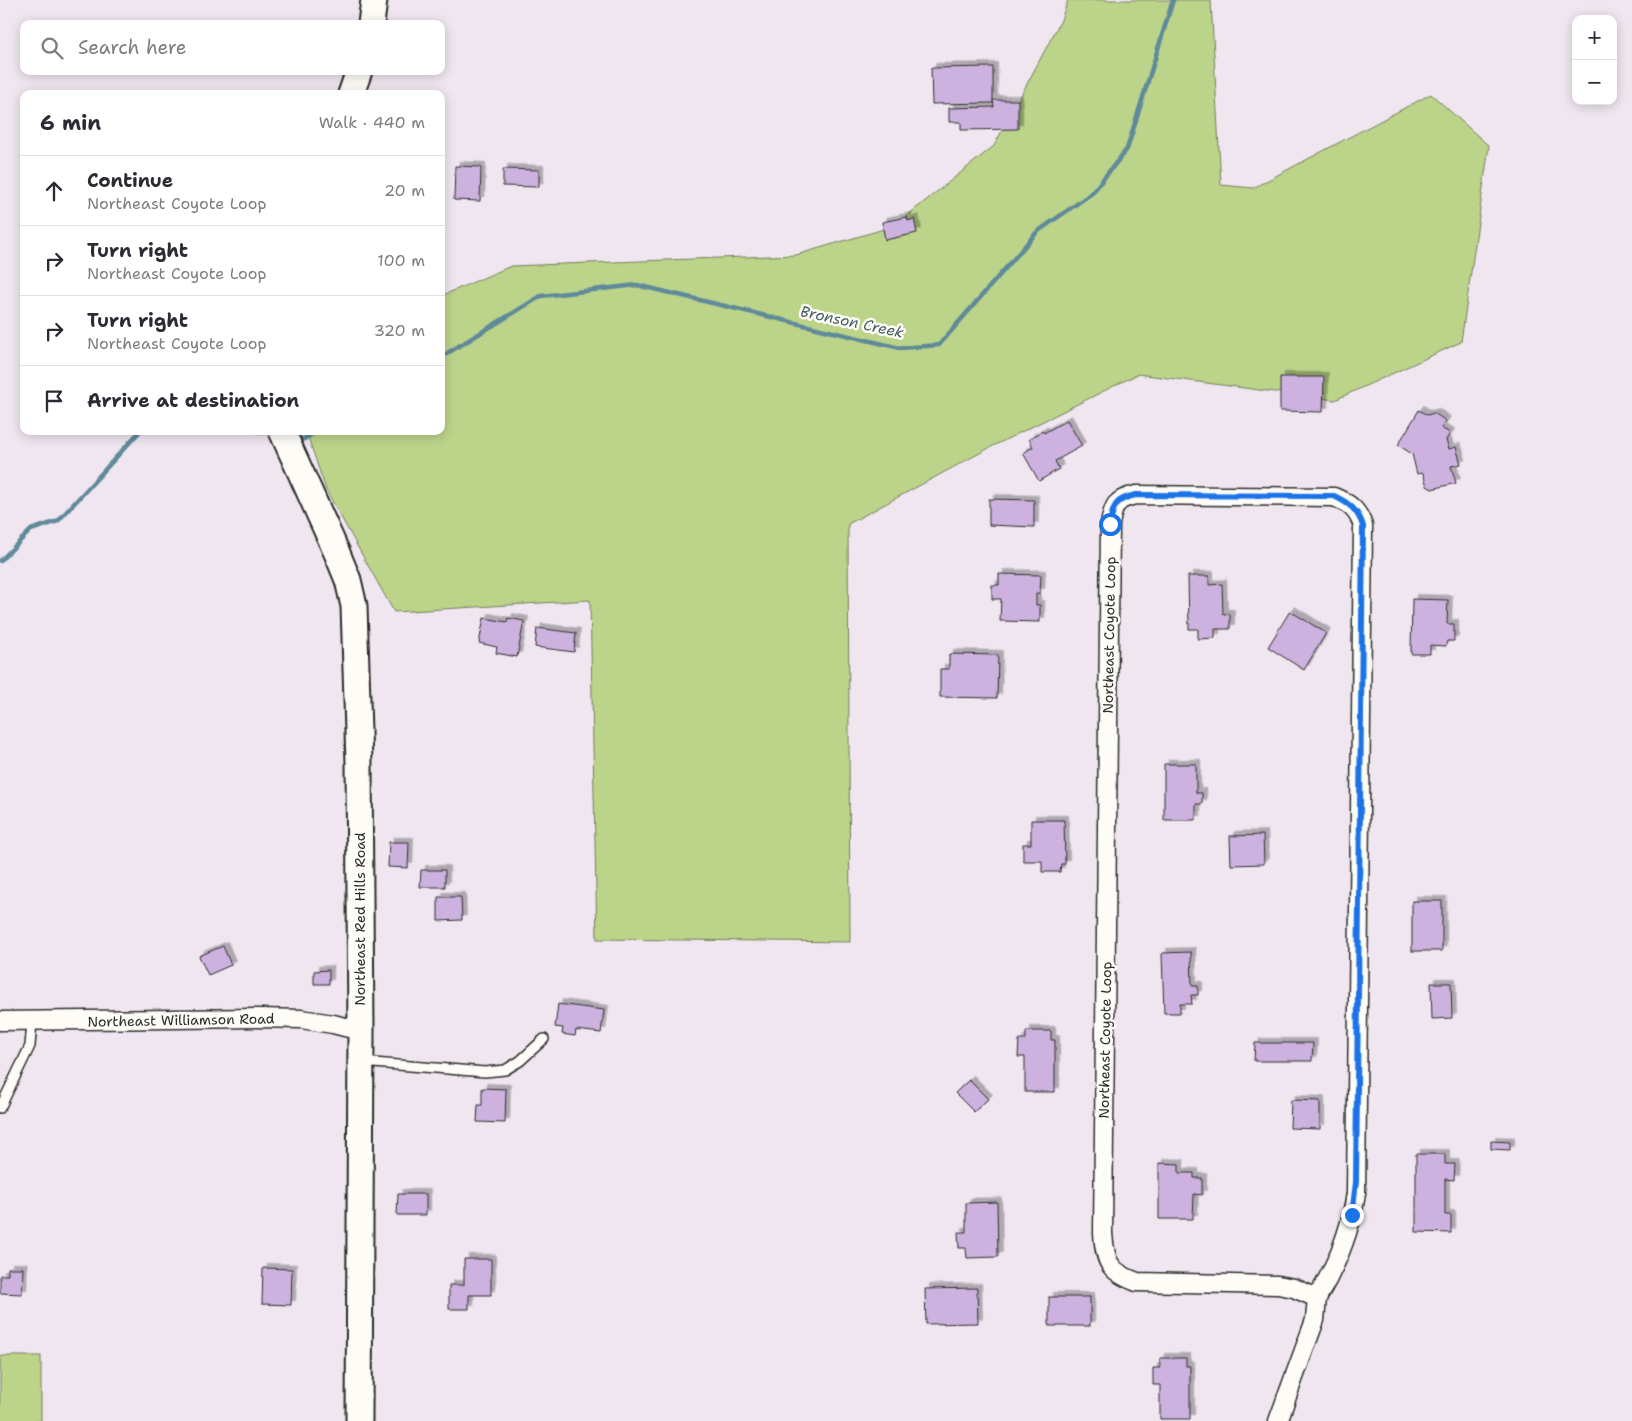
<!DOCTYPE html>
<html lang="en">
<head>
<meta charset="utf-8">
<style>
	:root { --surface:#fff; --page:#f2f2f3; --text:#2b2b33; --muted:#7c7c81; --line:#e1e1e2 }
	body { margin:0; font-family:"Shantell Sans",sans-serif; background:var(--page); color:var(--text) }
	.controls { position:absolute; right:15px; top:15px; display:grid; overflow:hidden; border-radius:10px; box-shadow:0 2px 12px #0003 }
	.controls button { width:45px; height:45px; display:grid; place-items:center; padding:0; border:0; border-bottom:1px solid var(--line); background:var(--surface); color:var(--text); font:25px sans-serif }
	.stop { position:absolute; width:15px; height:15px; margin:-11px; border:4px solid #1a73e8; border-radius:50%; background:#fff }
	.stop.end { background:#1a73e8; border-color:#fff; box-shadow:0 1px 5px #0008 }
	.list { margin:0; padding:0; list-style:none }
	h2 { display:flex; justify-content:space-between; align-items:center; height:65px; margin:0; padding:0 20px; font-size:21px }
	h2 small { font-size:16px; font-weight:400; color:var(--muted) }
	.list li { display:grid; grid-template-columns:32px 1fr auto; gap:15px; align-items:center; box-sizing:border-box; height:70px; padding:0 20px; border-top:1px solid var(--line) }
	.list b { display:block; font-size:19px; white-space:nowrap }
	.list p { margin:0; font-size:16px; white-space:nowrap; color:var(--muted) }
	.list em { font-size:16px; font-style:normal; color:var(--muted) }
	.icon { flex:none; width:28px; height:28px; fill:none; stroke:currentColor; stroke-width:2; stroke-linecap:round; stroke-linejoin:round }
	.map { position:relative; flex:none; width:1632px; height:1421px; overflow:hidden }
	.search { position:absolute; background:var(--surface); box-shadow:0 2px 12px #0003; left:20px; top:20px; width:425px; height:55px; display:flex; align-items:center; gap:12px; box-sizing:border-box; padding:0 18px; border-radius:10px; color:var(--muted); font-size:19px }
	.panel { position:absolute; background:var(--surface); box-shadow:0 2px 12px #0003; left:20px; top:90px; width:425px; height:345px; border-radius:10px }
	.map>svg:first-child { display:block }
</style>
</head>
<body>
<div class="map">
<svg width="1632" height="1421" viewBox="0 0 1632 1421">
	<defs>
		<filter id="shadow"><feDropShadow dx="4.5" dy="-4.5" stdDeviation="0" flood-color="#0004"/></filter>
	</defs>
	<rect width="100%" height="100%" fill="#efe6f0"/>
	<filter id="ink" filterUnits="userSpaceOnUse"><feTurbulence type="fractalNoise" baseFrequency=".02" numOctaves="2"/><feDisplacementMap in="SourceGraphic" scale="10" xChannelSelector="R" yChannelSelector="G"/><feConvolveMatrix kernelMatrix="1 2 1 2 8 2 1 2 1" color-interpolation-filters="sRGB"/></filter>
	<g filter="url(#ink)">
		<g fill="#bcd38a" stroke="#747f5a">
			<path d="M1068,0H1211L1221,185L1253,188L1431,94L1489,146L1461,342L1335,400L1138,374L991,447L848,524L850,942L597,939L590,600L394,612L326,490L306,431H441V296L511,266L796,255L894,226L994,146L1061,20Z"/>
			<rect x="0" y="1356" width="41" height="65"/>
		</g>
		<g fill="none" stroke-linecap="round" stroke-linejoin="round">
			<g stroke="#5f8a99" stroke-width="4.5">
				<path d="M441,357L541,296L637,285L900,348L939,345L1037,232L1092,193L1127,149L1173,0"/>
				<path d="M257,431L276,434"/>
				<path d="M293,437L304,439L317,431"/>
				<path d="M0,561L31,530L58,521L140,431"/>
			</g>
		</g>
		<g fill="#cdb2e0" stroke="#2b2b2b" filter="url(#shadow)">
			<path d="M993,67V103L932,104L931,68Z"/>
			<path d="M993,100H1018V129L961,130V122H949V108L994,107Z"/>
			<path d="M455,166L481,167L480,201L454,200Z"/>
			<path d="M503,169L539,170V187L503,186Z"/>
			<path d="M907,217L908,221L914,219L917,233L885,240L882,222Z"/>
			<path d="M1280,377H1324L1323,412L1280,411Z"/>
			<path d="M1419,410L1427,415L1434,413L1446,421L1441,428L1450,433L1446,440L1449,449L1456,447L1461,464L1451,466L1456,483L1432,489L1427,486L1423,473L1417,474L1412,454L1398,445Z"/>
			<path d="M1067,420L1082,446L1055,461L1059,469L1039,481L1023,453L1033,447L1029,439L1043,431L1044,433Z"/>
			<path d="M989,499L1034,500V527L989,525Z"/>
			<path d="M999,574L1041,575L1040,593H1036V605H1040V622L1000,621L1001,599H992V585H999Z"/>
			<path d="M1188,576H1209V585L1222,584L1223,614H1230V629H1215V638L1198,639V629H1189Z"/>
			<path d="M1412,599L1448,600L1447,624H1454V641H1447L1446,646L1430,645V654H1411Z"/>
			<path d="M1290,611L1326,633L1304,670L1268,647Z"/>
			<path d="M484,618L507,622L508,618L524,621L517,657L496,653L497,647L479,643Z"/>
			<path d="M537,628L576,633L574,652L535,647Z"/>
			<path d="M949,654L998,655L997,698L940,697V669H949Z"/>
			<path d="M1164,764H1196V793H1202V804H1196V820H1164Z"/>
			<path d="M1031,820H1064L1065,864H1061L1060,872H1042V861H1023V844H1031Z"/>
			<path d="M1263,835L1264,864L1231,865L1230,836Z"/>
			<path d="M389,842H409L408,868L388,867Z"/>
			<path d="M421,870H445V887H420Z"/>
			<path d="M438,897H461L462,920L438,921Z"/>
			<rect x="1412" y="901" width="30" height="50"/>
			<path d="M223,946L231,965L208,975L199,956Z"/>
			<path d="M1191,952L1192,986H1198V995H1191L1192,1004H1180V1013H1164L1162,953Z"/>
			<path d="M329,970V984H314V971Z"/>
			<path d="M1431,983H1451L1452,1018L1432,1019Z"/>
			<path d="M558,1004L604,1010L601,1033L576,1030L575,1036L562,1034L563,1028L555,1027Z"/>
			<path d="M1026,1031H1051V1040H1055V1092H1025V1057H1018L1019,1040H1026Z"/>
			<path d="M1255,1043H1313L1312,1061H1254Z"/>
			<path d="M969,1080L988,1099L974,1112L955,1093Z"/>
			<path d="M482,1088L506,1089L505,1123L477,1122L478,1105H482Z"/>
			<path d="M1291,1100L1320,1101V1129L1290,1128Z"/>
			<path d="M1491,1141L1510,1142V1150L1491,1149Z"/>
			<path d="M1416,1154H1445V1164H1455L1454,1180L1445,1179V1215H1451V1233L1416,1232Z"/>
			<path d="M1159,1163L1179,1164V1173H1194V1178H1202V1195L1194,1194L1193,1219H1159Z"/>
			<path d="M398,1194H426V1215H397Z"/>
			<path d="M997,1202L998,1257L967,1258L966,1248H959L958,1232H966V1203Z"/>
			<path d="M464,1259H491V1295H469V1309H449V1285H464Z"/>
			<path d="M8,1268H23L22,1294L0,1293V1275H8Z"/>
			<path d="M263,1268L292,1269L291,1305L262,1304Z"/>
			<path d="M977,1288L978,1323L926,1324L925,1289Z"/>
			<rect x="1049" y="1297" width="41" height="29"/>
			<path d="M1160,1358H1186V1366H1190V1419H1160V1385H1153V1368H1160Z"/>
		</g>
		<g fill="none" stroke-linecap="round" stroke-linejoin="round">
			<g stroke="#2b2b2b" stroke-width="12">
				<g id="lane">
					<path d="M361,1062L485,1072L505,1070L520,1061L544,1039"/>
					<path d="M0,1108L30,1046L32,1021"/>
				</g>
			</g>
			<g stroke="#2b2b2b" stroke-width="21">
				<g id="street">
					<path d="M1136,495L1334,497C1349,503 1358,510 1363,526L1356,1193C1351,1230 1336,1266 1317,1298L1294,1288L1278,1285L1137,1282C1109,1272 1105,1262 1103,1233L1110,525C1113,505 1116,499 1136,495Z"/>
					<path d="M0,1021L258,1018L301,1019L333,1024L361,1031"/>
					<path d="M1278,1421L1315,1320L1317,1298"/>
				</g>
			</g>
			<g stroke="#2b2b2b" stroke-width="29">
				<g id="secondary">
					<path d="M371,24L374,0"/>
					<path d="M351,94L359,71"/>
					<path d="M282,431L337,553L348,580L354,606L359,763L361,1031L359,1421"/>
				</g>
			</g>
			<use href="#lane" stroke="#fdfcf7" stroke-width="9"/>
			<use href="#street" stroke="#fdfcf7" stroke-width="18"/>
			<use href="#secondary" stroke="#fdfcf7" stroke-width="25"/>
		</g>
	</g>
	<g fill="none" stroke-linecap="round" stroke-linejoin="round" filter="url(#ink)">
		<path stroke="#1a73e8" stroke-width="6" d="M1110,524C1113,505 1116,499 1136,495L1334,496C1349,503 1358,510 1363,526L1356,1182L1352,1215"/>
	</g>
	<g text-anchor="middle" stroke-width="5" stroke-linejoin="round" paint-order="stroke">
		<g font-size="14" fill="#2b2b2b" stroke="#fdfcf7">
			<text transform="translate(1109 635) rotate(-89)" y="5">Northeast Coyote Loop</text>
			<text transform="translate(360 919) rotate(-90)" y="5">Northeast Red Hills Road</text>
			<text transform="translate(181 1020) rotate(-1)" y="5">Northeast Williamson Road</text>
			<text transform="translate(1105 1040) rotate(-89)" y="5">Northeast Coyote Loop</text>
		</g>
		<g font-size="15" font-style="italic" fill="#455b62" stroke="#fdfcf7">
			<text transform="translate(852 322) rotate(12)" y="5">Bronson Creek</text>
		</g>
	</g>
</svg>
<div class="controls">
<button>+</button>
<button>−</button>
</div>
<div class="stop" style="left:1110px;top:524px"></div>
<div class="stop end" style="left:1352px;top:1215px"></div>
<div class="search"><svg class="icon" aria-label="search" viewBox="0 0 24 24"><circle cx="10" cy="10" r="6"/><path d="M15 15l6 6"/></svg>Search here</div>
<section class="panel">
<h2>6 min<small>Walk · 440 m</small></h2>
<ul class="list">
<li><svg class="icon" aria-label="ahead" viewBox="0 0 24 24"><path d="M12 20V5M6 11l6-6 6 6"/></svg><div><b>Continue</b><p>Northeast Coyote Loop</p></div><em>20 m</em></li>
<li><svg class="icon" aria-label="right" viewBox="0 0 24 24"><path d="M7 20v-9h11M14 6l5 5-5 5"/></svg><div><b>Turn right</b><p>Northeast Coyote Loop</p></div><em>100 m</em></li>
<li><svg class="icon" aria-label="right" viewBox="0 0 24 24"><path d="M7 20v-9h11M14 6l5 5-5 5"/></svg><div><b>Turn right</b><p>Northeast Coyote Loop</p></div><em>320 m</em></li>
<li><svg class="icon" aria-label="arrive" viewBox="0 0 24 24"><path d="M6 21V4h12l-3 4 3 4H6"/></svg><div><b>Arrive at destination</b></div></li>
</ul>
</section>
</div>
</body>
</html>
